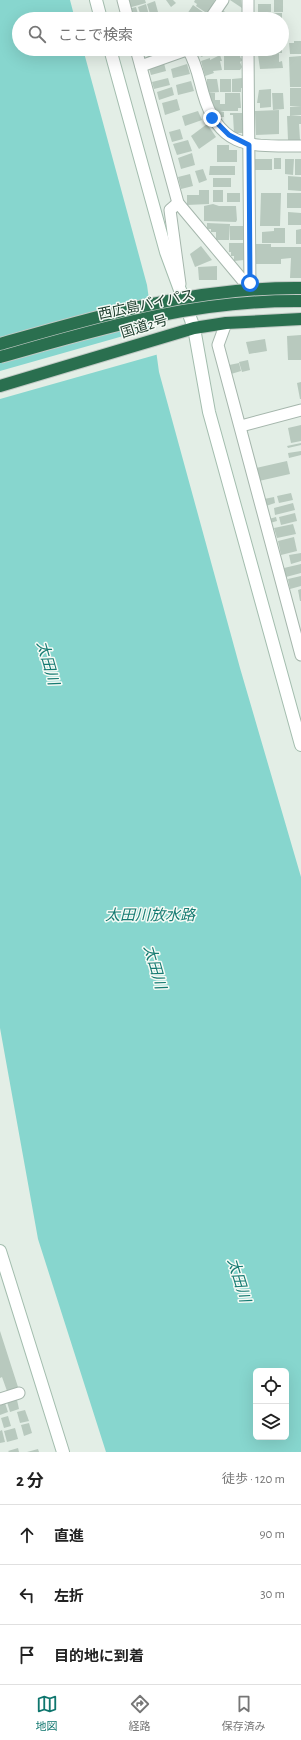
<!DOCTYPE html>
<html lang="ja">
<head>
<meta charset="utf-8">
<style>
	:root { --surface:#fff; --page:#f2f2f2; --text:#222; --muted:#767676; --line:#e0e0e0; --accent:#0f766e }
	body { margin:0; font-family:"Alegreya Sans","Noto Sans JP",sans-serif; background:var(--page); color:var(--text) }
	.controls { position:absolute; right:12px; bottom:12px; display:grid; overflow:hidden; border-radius:6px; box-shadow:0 4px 16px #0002 }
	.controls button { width:36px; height:36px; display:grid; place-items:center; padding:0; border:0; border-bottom:1px solid var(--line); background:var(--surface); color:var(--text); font:20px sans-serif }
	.stop { position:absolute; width:12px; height:12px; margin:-9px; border:3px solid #1a73e8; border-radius:50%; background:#fff }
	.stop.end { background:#1a73e8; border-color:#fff; box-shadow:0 1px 4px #0008 }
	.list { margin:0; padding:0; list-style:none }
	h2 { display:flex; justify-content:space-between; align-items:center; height:52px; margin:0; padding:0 16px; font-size:17px }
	h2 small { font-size:13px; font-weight:400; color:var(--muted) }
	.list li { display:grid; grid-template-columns:26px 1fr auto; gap:12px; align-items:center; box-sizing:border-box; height:60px; padding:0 16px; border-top:1px solid var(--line) }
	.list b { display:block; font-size:15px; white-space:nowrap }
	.list em { font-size:13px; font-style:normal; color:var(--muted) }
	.icon { flex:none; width:22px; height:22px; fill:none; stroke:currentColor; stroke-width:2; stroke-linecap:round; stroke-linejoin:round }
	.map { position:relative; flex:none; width:301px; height:1452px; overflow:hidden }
	.search { position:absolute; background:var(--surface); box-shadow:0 4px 16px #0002; left:12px; right:12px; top:12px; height:44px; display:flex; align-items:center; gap:10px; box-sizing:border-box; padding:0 14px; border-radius:22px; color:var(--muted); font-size:15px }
	.sheet { height:232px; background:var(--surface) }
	nav { display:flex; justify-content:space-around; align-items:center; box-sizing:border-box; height:56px; border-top:1px solid var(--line); background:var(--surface); font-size:11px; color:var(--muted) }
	nav a { display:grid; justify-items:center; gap:2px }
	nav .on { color:var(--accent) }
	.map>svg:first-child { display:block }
</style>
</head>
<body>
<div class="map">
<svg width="301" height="1452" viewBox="0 0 301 1452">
	<rect width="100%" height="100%" fill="#e3eee6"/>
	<path fill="#87d6ce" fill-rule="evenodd" d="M0,0H70L75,19H19V49H83L147,285L159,372L240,668L301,877V1452H106L38,1239L0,1028ZM256,1371H286V1437H256Z"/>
	<path fill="#e3eee6" d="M155,327L159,354L0,399V371Z"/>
	<g fill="#b8c9be">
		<path d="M126,0H145L146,3L128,8Z"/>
		<path d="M166,0H173L176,3L171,7Z"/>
		<path d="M195,0H215L208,14L196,6L197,4L194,2Z"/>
		<path d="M230,0H241L242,8Z"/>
		<rect x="274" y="0" width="9" height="12"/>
		<path d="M155,1L158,12L150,14L147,4Z"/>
		<path d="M146,4L149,15L141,17L138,7Z"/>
		<rect x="258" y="4" width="13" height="8"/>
		<path d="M193,5L203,12L202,14L206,16L204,19H194L187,14Z"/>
		<path d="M136,7L139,17L132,19L128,9Z"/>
		<path d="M221,9L232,17L230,19H222L217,15Z"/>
		<rect x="271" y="13" width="11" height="6"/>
		<path d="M185,14L192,19H181Z"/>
		<rect x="253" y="14" width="15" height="5"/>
		<path d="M244,16V19H232V17Z"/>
		<path d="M282,32H283L284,45H282Z"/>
		<path d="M294,41H301V54H290L289,43H294Z"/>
		<path d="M140,49H152L154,56L148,58L147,54L141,56Z"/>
		<path d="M153,49H163L164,51L155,53Z"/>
		<path d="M198,49H221L222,52L210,55L205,53L202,57L197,54Z"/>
		<path d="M229,49H240L242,51L240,57L243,60L240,62L242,67L240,70H224V53H229Z"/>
		<path d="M260,49H282V53H279V62L282,61L283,68L260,69L258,55H260Z"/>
		<path d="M220,55L222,61H220L222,70L213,71L214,73L205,76L201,61L210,58V60Z"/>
		<path d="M301,56V87H290L289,57Z"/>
		<path d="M164,63L166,71L151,75L149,68Z"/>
		<path d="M187,64L190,74L173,78L171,69Z"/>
		<path d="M168,78L170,85L154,89L152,82Z"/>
		<path d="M243,78V88H241V92H232V79Z"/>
		<path d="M207,79H217L219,92L207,93Z"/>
		<rect x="220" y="79" width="11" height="13"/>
		<path d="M191,81L194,91L178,95L176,85Z"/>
		<path d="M172,87L174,95L159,100L157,92Z"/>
		<rect x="290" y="88" width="11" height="18"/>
		<path d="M271,89V107L260,108V103H257L259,90Z"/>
		<path d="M207,93H215V100H220V104H225V93H240L241,108H238V111H220L224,112V117H216Z"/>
		<path d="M272,93H283L284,109L273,110Z"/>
		<path d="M177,99L180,110L165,115L162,103Z"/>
		<path d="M301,106V115L290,116V107Z"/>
		<path d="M279,110V134L256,135L255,111Z"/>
		<path d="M198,111L202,120L185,126L182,116Z"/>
		<path d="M230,113H244L245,133H234L233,115H230Z"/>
		<path d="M287,116H301V124H299L300,140H288Z"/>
		<path d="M207,124L216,137L199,149L191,136Z"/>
		<path d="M180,129L183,139L172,142L169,132Z"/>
		<path d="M188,140L192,151L177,155L173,144Z"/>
		<path d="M217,145H229V150H237V162H217Z"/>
		<path d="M192,153L195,165L181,169L178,158Z"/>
		<rect x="274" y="158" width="7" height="11"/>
		<rect x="255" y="159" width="17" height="11"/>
		<path d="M285,159H294L293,175L285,174Z"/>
		<rect x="295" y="159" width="6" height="16"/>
		<path d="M210,166H235V175H209Z"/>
		<path d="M203,169L207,180L199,183L195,171Z"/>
		<path d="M190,174L193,186L181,189L178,177Z"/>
		<path d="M288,176L301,177V191L288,190Z"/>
		<rect x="213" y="178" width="18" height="9"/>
		<path d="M199,190H209V204L187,205V195H199Z"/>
		<rect x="213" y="190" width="10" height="12"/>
		<rect x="227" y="193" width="13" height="9"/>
		<path d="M261,193H281L280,226H260Z"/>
		<rect x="287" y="193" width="14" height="15"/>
		<path d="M213,204L219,206H236L237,220L236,222L204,221V206Z"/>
		<path d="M288,212L301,213V225H288Z"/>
		<path d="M207,223L230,224L229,240H216V232H211V229H207Z"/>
		<rect x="230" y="226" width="15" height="14"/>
		<path d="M274,228H285V243H262V232L274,231Z"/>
		<path d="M301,229V244H296V230Z"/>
		<path d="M229,243H244V260L234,261V256H231V252H229Z"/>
		<path d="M256,244H271V247H301V278H290L291,258L281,259V264H256Z"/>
		<path d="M201,246L212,260L195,267L190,254Z"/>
		<path d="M217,266V280H199L198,267Z"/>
		<path d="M301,335V360H288L287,336Z"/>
		<path d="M265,339L267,351L249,354L246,342Z"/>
		<path d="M248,360L250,370L242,372L239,362Z"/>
		<path d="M239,363L241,371L231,374L229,365Z"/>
		<path d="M301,382V399H300L297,383Z"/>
		<path d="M301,425V441L291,443L288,428Z"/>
		<path d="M301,443V445L288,448L287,446Z"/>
		<path d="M301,451V455L289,458L288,453Z"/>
		<path d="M287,461L290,474L259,481L256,468Z"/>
		<path d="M291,493L293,500L279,503L277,496Z"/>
		<path d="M274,497L275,503L266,506L264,499Z"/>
		<path d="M293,503L295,510L275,515L274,508Z"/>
		<path d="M295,513L297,521L281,525L279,517Z"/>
		<path d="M276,517L277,521L270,523L269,519Z"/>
		<path d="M293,524L296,534L277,538L274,528Z"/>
		<path d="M294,537L297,551L281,555L278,541Z"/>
		<path d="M301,553V561L291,564L289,555Z"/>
		<path d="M301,564V573L286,577L284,568Z"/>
		<path d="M301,576V586L290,589L288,579Z"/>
		<path d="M301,589V601H300L298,590Z"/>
		<path d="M0,1331L18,1387L7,1391L2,1377L0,1378Z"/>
		<path d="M17,1400L19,1409L10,1412L7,1402Z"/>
		<path d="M5,1403L8,1412L0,1415V1404Z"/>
		<path d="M25,1410L29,1421L20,1423L17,1412Z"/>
		<path d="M8,1416L11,1426L4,1428L1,1418Z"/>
		<path d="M29,1423L32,1433L24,1436L21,1425Z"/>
		<path d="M15,1428L18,1439L7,1442L4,1431Z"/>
		<path d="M2,1430L5,1442L0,1443V1431Z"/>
		<path d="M18,1448L19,1452H9L8,1451Z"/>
		<path d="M38,1449L39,1452H27Z"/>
	</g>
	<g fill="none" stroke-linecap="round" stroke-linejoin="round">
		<g stroke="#a5b6ac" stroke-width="13">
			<g id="street">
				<path d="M123,0L128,19"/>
				<path d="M248,0V19"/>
				<path d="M210,19L223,0"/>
				<path d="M136,49L178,203L245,283L250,299"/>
				<path d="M248,49L250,291"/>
				<path d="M188,50C196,62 199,79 203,93C219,150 251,146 301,146"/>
				<path d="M141,66L189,49"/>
				<path d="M178,203L170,210L180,284"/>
				<path d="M226,323L218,345L301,655"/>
				<path d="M241,426L301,410"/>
				<path d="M0,1399L19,1393"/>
			</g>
		</g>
		<g stroke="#a3bdae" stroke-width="14">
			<g id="secondary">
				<path d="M96,0L101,19"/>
				<path d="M110,49L166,252L194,328L209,412L301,745"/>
				<path d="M0,1251L63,1452"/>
			</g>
		</g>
		<g stroke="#c1cac5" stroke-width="14">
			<path id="highway" d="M0,386L194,328L226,323L301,319"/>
		</g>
		<use href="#street" stroke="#fff" stroke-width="11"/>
		<use href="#secondary" stroke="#fff" stroke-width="12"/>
		<use href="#highway" stroke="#2a6f4f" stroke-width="12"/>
		<g stroke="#c1cac5" stroke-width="14" stroke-linecap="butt">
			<g id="highway-bridge">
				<path d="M0,344C101,315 195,287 301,288"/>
				<path d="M0,357C103,328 192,300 301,301"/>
			</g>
		</g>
		<use href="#highway-bridge" stroke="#2a6f4f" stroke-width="12"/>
	</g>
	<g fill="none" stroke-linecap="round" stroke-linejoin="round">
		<path stroke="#1a73e8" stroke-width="5" d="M212,118L229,135L249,145L250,283"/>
	</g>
	<g text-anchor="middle" stroke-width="3" stroke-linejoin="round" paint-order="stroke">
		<g font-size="14" fill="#214030" stroke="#f4faf5">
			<text transform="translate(146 304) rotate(-12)" y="5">西広島バイパス</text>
			<text transform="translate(144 326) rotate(-17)" y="5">国道2号</text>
		</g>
		<g font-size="15" font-style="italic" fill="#167b72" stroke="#f4faf5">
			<text transform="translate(48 663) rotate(74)" y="5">太田川</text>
			<text x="150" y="920">太田川放水路</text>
			<text transform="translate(155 967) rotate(74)" y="5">太田川</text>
			<text transform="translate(239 1280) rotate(73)" y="5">太田川</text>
		</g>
	</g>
</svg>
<div class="controls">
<button><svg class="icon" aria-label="locate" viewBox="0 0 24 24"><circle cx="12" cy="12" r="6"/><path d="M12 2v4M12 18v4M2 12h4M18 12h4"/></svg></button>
<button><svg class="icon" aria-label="layers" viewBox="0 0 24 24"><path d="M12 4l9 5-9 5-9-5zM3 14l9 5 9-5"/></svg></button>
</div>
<div class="stop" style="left:250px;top:283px"></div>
<div class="stop end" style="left:212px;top:118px"></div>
<div class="search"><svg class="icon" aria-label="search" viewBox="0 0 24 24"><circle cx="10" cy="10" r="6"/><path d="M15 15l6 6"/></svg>ここで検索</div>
</div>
<section class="sheet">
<h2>2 分<small>徒歩 · 120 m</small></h2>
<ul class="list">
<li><svg class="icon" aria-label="ahead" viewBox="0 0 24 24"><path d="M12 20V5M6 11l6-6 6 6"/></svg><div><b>直進</b></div><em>90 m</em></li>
<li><svg class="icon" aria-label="left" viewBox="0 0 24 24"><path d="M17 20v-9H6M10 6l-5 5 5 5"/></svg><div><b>左折</b></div><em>30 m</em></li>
<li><svg class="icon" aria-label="arrive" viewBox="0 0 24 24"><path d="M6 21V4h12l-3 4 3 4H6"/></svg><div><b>目的地に到着</b></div></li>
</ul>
</section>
<nav>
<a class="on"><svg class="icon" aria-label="map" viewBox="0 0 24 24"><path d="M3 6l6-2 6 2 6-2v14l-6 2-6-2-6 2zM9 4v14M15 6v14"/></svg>地図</a>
<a><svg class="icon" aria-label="directions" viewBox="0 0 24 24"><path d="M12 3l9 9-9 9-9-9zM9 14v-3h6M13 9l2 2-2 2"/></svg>経路</a>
<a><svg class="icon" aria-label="saved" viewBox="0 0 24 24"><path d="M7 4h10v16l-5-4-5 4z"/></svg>保存済み</a>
</nav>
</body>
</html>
